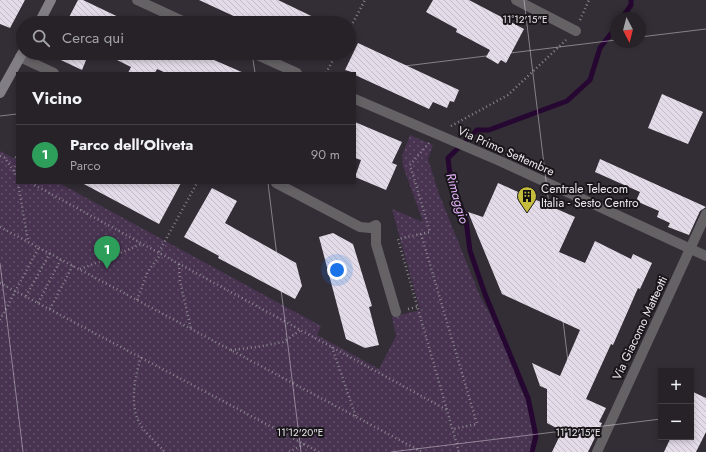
<!DOCTYPE html>
<html lang="it">
<head>
<meta charset="utf-8">
<style>
	:root { --surface:#262228; --page:#2e2a30; --text:#f1f3f6; --muted:#a4a4a8; --line:#423f45; --accent:#2563eb }
	body { margin:0; font-family:Jost,sans-serif; background:var(--page); color:var(--text) }
	.controls { position:absolute; right:12px; bottom:12px; display:grid; overflow:hidden; border-radius:0px; box-shadow:0 2px 6px #0003 }
	.controls button { width:36px; height:36px; display:grid; place-items:center; padding:0; border:0; border-bottom:1px solid var(--line); background:var(--surface); color:var(--text); font:20px sans-serif }
	.compass { position:absolute; left:610px; top:12px; width:36px; height:36px; border-radius:50%; background:var(--surface); box-shadow:0 2px 6px #0003; rotate:173deg }
	.you { position:absolute; left:337px; top:270px; width:14px; height:14px; margin:-10px; border:3px solid #fff; border-radius:50%; background:#1a73e8; box-shadow:0 0 0 6px #1a73e833 }
	.badge { display:grid; place-items:center; width:26px; height:26px; border-radius:50%; background:var(--accent); color:#fff; font-size:13px; font-weight:700 }
	.pin { position:absolute; translate:-50% -33px; filter:drop-shadow(0 1px 2px #0008) }
	.pin::after { content:''; position:absolute; top:21px; width:14px; height:12px; background:inherit; clip-path:polygon(0 0,100% 0,50% 100%) }
	.list { margin:0; padding:0; list-style:none }
	h2 { display:flex; justify-content:space-between; align-items:center; height:52px; margin:0; padding:0 16px; font-size:17px }
	h2 small { font-size:13px; font-weight:400; color:var(--muted) }
	.list li { display:grid; grid-template-columns:26px 1fr auto; gap:12px; align-items:center; box-sizing:border-box; height:60px; padding:0 16px; border-top:1px solid var(--line) }
	.list b { display:block; font-size:15px; white-space:nowrap }
	.list p { margin:0; font-size:13px; white-space:nowrap; color:var(--muted) }
	.list em { font-size:13px; font-style:normal; color:var(--muted) }
	.icon { flex:none; width:22px; height:22px; fill:none; stroke:currentColor; stroke-width:2; stroke-linecap:round; stroke-linejoin:round }
	.map { position:relative; flex:none; width:706px; height:452px; overflow:hidden }
	.search { position:absolute; background:var(--surface); box-shadow:0 2px 6px #0003; left:16px; top:16px; width:340px; height:44px; display:flex; align-items:center; gap:10px; box-sizing:border-box; padding:0 14px; border-radius:22px; color:var(--muted); font-size:15px }
	.panel { position:absolute; background:var(--surface); box-shadow:0 2px 6px #0003; left:16px; top:72px; width:340px; height:112px; border-radius:0px }
	.map>svg:first-child { display:block }
</style>
</head>
<body>
<div class="map">
<svg width="706" height="452" viewBox="0 0 706 452">
	<defs>
		<pattern id="park-dots" width="8" height="8" patternUnits="userSpaceOnUse"><rect width="8" height="8" fill="#483351"/><path d="M2 2h.1M6 6h.1" fill="none" stroke="#63516a" stroke-width="1.8" stroke-linecap="round"/></pattern>
		<pattern id="building-back-hatch" width="6" height="6" patternUnits="userSpaceOnUse"><rect width="6" height="6" fill="#e3dbe7"/><path d="M-1 5l2 2M0 0l6 6M5-1l2 2" fill="none" stroke="#c4bdc7"/></pattern>
	</defs>
	<rect width="100%" height="100%" fill="#332d36"/>
	<path fill="url(#park-dots)" d="M410,135L433,145L428,159L439,194L480,296L508,347L518,383L534,417L531,452H0V151L17,160V183H59L321,326L317,335L379,369L396,336L392,317L420,310L392,209L423,222L403,166L402,156Z"/>
	<g fill="none" stroke-linecap="round" stroke-linejoin="round">
		<g stroke="#260731" stroke-width="5">
			<path d="M622,18L631,5V0"/>
			<path d="M532,452L536,436L528,398L485,294L470,251L466,220L450,176L448,158L477,130H489L567,101L590,80L600,48L616,27"/>
		</g>
	</g>
	<g fill="url(#building-back-hatch)">
		<path d="M0,0H25L10,28L0,24Z"/>
		<path d="M78,0H83L131,23H66Z"/>
		<path d="M199,0H278L326,23H238L240,19Z"/>
		<path d="M433,0H469L524,29L506,63L501,60L498,64L486,57L490,50L456,32L457,29L426,12Z"/>
		<path d="M358,43L459,90L454,102L450,101L447,108L433,102L429,109L355,75V73L345,70Z"/>
		<path d="M46,53H89L82,70Z"/>
		<path d="M103,53H198L244,73H166L157,69L155,73H128L131,67Z"/>
		<path d="M662,94L703,112L688,144L648,128Z"/>
		<path d="M355,122L402,142L392,163L397,165L386,190L355,177L361,160L355,158Z"/>
		<path d="M600,159L706,207L700,211L689,235L668,227L670,223L657,217L659,211L636,201L640,192L595,172Z"/>
		<path d="M82,183H181L159,224Z"/>
		<path d="M498,183L575,217L559,252L585,263L595,241L631,259L633,254L652,263L640,289L638,288L613,345L611,344L586,399L606,408L599,422L602,423L588,452H552L562,431L547,423V389L540,386L532,363L560,376L580,330L502,294L468,212L483,217Z"/>
		<path d="M212,188L237,201L225,223L296,263L302,286L295,299L218,258L219,256L184,237Z"/>
		<path d="M333,233L353,244L372,306L369,307L379,345L365,348L346,339L319,237Z"/>
		<path d="M691,391L706,398V432L696,452H664L671,437H691Z"/>
	</g>
	<g fill="none" stroke-linecap="round" stroke-linejoin="round">
		<g stroke="#8a858d" stroke-width="2.5" stroke-dasharray="1 3" stroke-linecap="butt">
			<path d="M580,20L589,0"/>
			<path d="M349,30L365,0"/>
			<path d="M326,73L337,53"/>
			<path d="M451,126L508,95L566,40"/>
			<path d="M429,143L410,165L430,232L398,239L459,452"/>
			<path d="M0,156L5,158L17,176"/>
			<path d="M15,157L17,158"/>
			<path d="M14,171L17,164"/>
			<path d="M18,183L28,241"/>
			<path d="M31,183L447,410"/>
			<path d="M0,227L422,452"/>
			<path d="M421,234L477,424L453,429"/>
			<path d="M159,252L197,183"/>
			<path d="M179,264L180,281L191,329"/>
			<path d="M80,269L107,259L141,244"/>
			<path d="M0,283L319,452"/>
			<path d="M26,296L50,253"/>
			<path d="M137,300L148,271L161,254"/>
			<path d="M38,303L61,259"/>
			<path d="M50,309L73,265"/>
			<path d="M408,309L417,307"/>
			<path d="M0,320L39,247"/>
			<path d="M332,347L356,417"/>
			<path d="M231,350L257,347L283,342L301,330"/>
			<path d="M141,357C135,377 129,405 140,424C146,434 157,443 165,452"/>
			<path d="M289,452L304,444"/>
		</g>
		<g stroke="#656266" stroke-width="10">
			<path d="M137,0L187,23"/>
			<path d="M516,0L576,31"/>
			<path d="M253,53L297,73"/>
			<path d="M20,57L54,73"/>
			<path d="M355,99L502,162L706,256"/>
			<path d="M276,183L360,227L370,228L376,225V244L396,312"/>
			<path d="M597,452L706,214"/>
		</g>
		<g stroke="#827e85" stroke-width="10">
			<path d="M39,23L51,0"/>
			<path d="M0,93L23,52"/>
		</g>
	</g>
	<path fill="none" stroke="#ebe7ed" stroke-width="1" stroke-opacity="0.45" d="M246,0L249,23M524,0L579,452M640,37L706,29M252,53L255,73M348,73L616,40M0,116L17,114M268,183L301,452M0,263L23,452M691,415L706,413M391,452L661,419"/>
	<defs>
		<g id="building-pin" transform="scale(1)"><path d="M0 17L-7.5 6A9.5 9.5 0 1 1 7.5 6Z" fill="#c5bc3d" stroke="#19161a"/><path d="M-4-6H4V6H1V3H-1V6H-4ZM-2.5-4.3h1.7v1.8h-1.7ZM.8-4.3h1.7v1.8H.8ZM-2.5-1h1.7V.8h-1.7ZM.8-1h1.7V.8H.8Z" fill="#111"/></g>
	</defs>
	<g fill-rule="evenodd">
		<use href="#building-pin" x="527" y="196"/>
	</g>
	<g text-anchor="middle" stroke-width="4" stroke-linejoin="round" paint-order="stroke">
		<g font-size="12" fill="#ebe7ed" stroke="#19161a">
			<text transform="translate(506 151) rotate(24)" y="4">Via Primo Settembre</text>
			<text transform="translate(640 328) rotate(-65)" y="4">Via Giacomo Matteotti</text>
		</g>
		<g font-size="12" fill="#ebe7ed" stroke="#19161a" text-anchor="start">
			<text x="541" y="193">Centrale Telecom<tspan x="541" dy="14">Italia - Sesto Centro</tspan></text>
		</g>
		<g font-size="13" font-style="italic" fill="#e4b2fb" stroke="#19161a">
			<text transform="translate(458 198) rotate(74)" y="5">Rimaggio</text>
		</g>
	</g>
	<g font-size="10" text-anchor="middle" fill="#ebe7ed" stroke="#19161a" stroke-width="4" stroke-linejoin="round" paint-order="stroke">
		<text x="525" y="23">11°12'15"E</text>
		<text x="300" y="436">11°12'20"E</text>
		<text x="578" y="436">11°12'15"E</text>
	</g>
</svg>
<div class="controls">
<button>+</button>
<button>−</button>
</div>
<svg class="compass" viewBox="-18 -18 36 36"><path d="M0-13l5 13h-10z" fill="#e53935"/><path d="M0 13l5-13h-10z" fill="#a4a4a8"/></svg>
<div class="you"></div>
<div class="pin badge" style="left:107px;top:269px;background:#2e9e5b">1</div>
<div class="search"><svg class="icon" aria-label="search" viewBox="0 0 24 24"><circle cx="10" cy="10" r="6"/><path d="M15 15l6 6"/></svg>Cerca qui</div>
<section class="panel">
<h2>Vicino<small></small></h2>
<ul class="list">
<li><span class="badge" style="background:#2e9e5b">1</span><div><b>Parco dell'Oliveta</b><p>Parco</p></div><em>90 m</em></li>
</ul>
</section>
</div>
</body>
</html>
